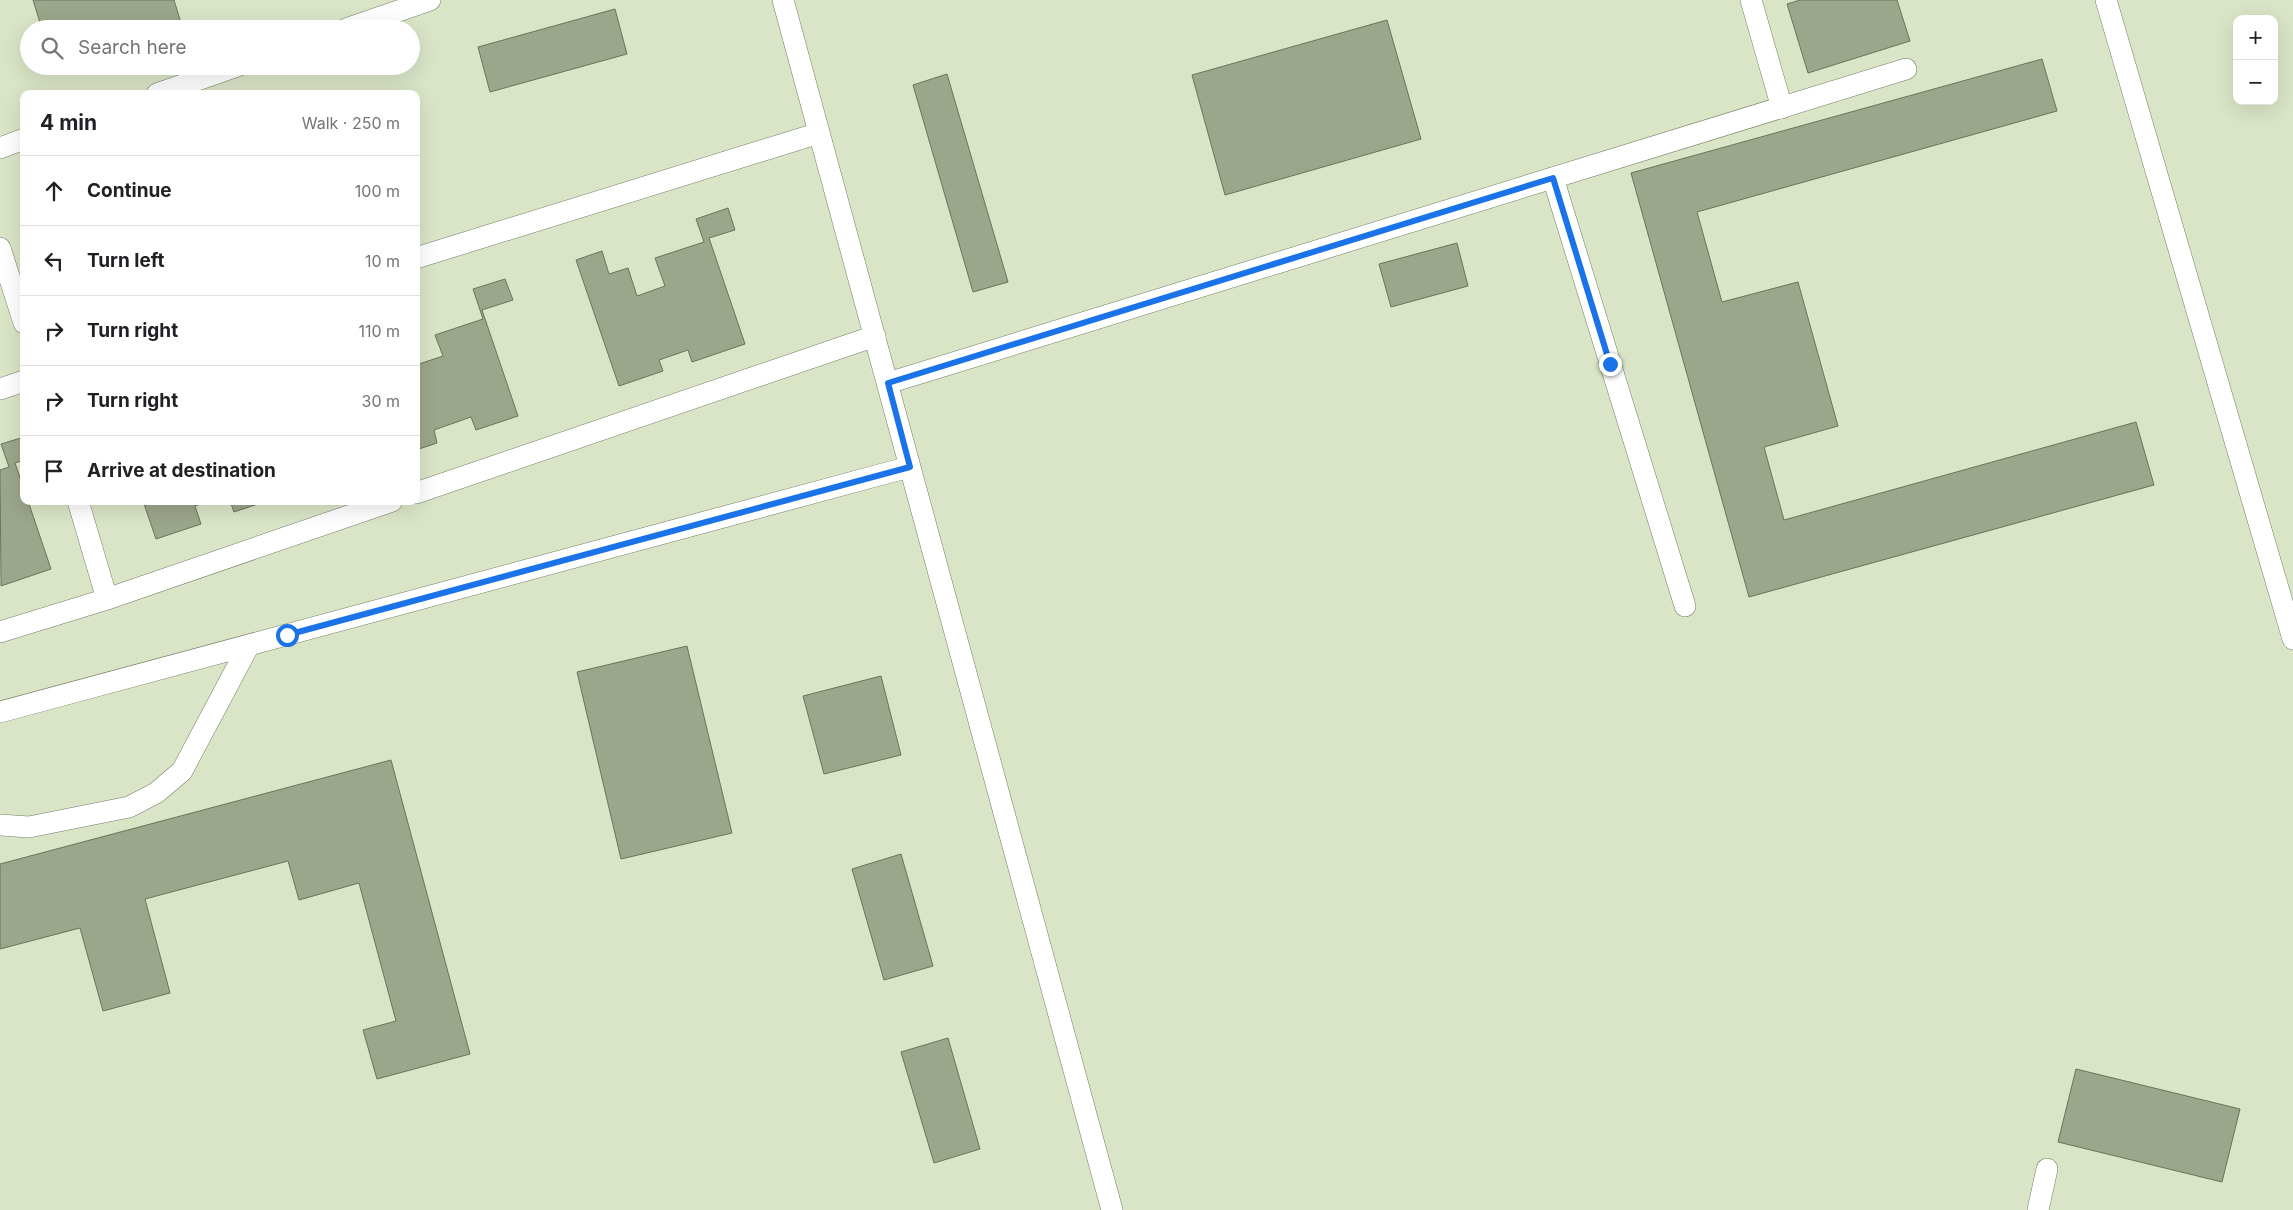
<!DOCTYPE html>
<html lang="en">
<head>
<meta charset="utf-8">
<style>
	:root { --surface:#fff; --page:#f2f2f2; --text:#202124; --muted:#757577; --line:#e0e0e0 }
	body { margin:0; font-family:Inter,sans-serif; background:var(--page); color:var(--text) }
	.controls { position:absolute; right:15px; top:15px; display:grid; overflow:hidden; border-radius:10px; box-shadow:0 5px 20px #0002 }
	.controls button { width:45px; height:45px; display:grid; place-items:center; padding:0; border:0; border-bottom:1px solid var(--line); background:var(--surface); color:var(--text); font:25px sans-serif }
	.stop { position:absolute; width:15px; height:15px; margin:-11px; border:4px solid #1a73e8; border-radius:50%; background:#fff }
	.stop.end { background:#1a73e8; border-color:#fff; box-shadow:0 1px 5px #0008 }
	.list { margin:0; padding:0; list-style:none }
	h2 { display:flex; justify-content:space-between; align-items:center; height:65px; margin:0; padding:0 20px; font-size:21px }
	h2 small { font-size:16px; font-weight:400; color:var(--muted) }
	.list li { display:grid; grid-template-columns:32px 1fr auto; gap:15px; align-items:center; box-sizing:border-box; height:70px; padding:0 20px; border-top:1px solid var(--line) }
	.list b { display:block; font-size:19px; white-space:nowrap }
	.list em { font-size:16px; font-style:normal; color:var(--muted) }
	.icon { flex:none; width:28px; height:28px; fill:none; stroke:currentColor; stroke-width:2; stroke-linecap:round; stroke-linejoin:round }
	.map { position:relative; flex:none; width:2293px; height:1210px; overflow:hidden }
	.search { position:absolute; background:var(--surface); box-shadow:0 5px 20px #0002; left:20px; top:20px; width:400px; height:55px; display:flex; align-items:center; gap:12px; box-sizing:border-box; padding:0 18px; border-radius:28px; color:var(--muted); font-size:19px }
	.panel { position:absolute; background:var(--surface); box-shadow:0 5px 20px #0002; left:20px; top:90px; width:400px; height:415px; border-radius:10px }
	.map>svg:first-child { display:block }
</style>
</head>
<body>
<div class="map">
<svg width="2293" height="1210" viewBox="0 0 2293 1210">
	<rect width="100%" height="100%" fill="#dae5c7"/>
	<g fill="#9ca68a" stroke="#6a7459">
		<path d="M33,0H174L181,23L163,29H42Z"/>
		<path d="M1800,0H1897L1910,41L1808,73L1787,4Z"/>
		<path d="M615,9L627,54L490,92L478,47Z"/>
		<path d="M1387,20L1421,139L1225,195L1192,75Z"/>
		<path d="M2042,59L2057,111L1697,212L1722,302L1798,282L1838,426L1764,447L1784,520L2136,422L2154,485L1749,597L1631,173Z"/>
		<path d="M947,74L1008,282L973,292L913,85Z"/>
		<path d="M728,208L735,230L709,238L745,344L692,362L688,350L659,360L663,371L619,386L576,260L602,251L609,274L628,268L637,296L665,286L655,258L704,242L696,219Z"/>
		<path d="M1457,243L1468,286L1391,307L1379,264Z"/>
		<path d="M505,279L513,300L482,310L518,416L476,430L471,417L434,430L437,443L416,450V365L443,356L435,335L483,319L473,289Z"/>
		<path d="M24,437V460L15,463L24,489V501H28L51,569L1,586L0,470L9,467L1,444Z"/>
		<path d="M143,501H209L195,506L201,524L156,539Z"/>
		<path d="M230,501H267L234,512Z"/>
		<path d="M687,646L732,833L621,859L577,672Z"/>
		<path d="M881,676L901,755L824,774L803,696Z"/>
		<path d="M391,760L470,1054L377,1079L363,1030L396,1021L359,883L299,900L288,861L145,899L170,993L103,1011L80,928L0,949V864Z"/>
		<path d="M901,854L933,966L884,980L852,869Z"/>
		<path d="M948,1038L980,1149L934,1163L901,1052Z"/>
		<path d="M2076,1069L2240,1109L2222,1182L2058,1142Z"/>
	</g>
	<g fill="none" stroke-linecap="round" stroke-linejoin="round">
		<g stroke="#747e64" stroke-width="22">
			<g id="service">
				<path d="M783,0L1112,1210"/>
				<path d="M1751,0L1782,108"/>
				<path d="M2106,0L2293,639"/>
				<path d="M346,29L430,0"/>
				<path d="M157,94L237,66"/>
				<path d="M0,148L24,139"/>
				<path d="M1553,178L1685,606"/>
				<path d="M0,248L24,323"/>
				<path d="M416,258L819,133"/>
				<path d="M888,383L1906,69"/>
				<path d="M0,389L24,381"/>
				<path d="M416,493L875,336"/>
				<path d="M78,501L107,599"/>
				<path d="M0,632L107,599L392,501"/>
				<path d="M0,712L909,467"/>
				<path d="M0,825L29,827L129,807L156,793L182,771L249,645"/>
				<path d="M2038,1210L2047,1169"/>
			</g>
		</g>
		<use href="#service" stroke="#fff" stroke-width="21"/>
	</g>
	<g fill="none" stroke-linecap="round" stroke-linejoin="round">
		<path stroke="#1a73e8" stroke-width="6" d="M287,635L910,467L888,383L1553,178L1610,364"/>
	</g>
</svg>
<div class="controls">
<button>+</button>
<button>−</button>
</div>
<div class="stop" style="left:287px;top:635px"></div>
<div class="stop end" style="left:1610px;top:364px"></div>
<div class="search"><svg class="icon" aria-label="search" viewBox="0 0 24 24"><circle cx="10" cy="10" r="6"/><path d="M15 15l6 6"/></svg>Search here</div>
<section class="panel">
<h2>4 min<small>Walk · 250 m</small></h2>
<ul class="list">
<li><svg class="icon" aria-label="ahead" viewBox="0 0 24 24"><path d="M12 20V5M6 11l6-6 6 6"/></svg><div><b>Continue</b></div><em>100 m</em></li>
<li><svg class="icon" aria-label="left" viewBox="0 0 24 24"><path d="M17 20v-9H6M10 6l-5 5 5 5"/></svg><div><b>Turn left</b></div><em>10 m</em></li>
<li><svg class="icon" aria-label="right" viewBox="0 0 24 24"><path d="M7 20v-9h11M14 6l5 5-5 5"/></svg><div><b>Turn right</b></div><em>110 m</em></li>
<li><svg class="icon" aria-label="right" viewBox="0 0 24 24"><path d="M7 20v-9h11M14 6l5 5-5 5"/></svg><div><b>Turn right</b></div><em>30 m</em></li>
<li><svg class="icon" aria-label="arrive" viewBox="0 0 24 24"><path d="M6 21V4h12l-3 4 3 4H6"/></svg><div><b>Arrive at destination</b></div></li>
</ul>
</section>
</div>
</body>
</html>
